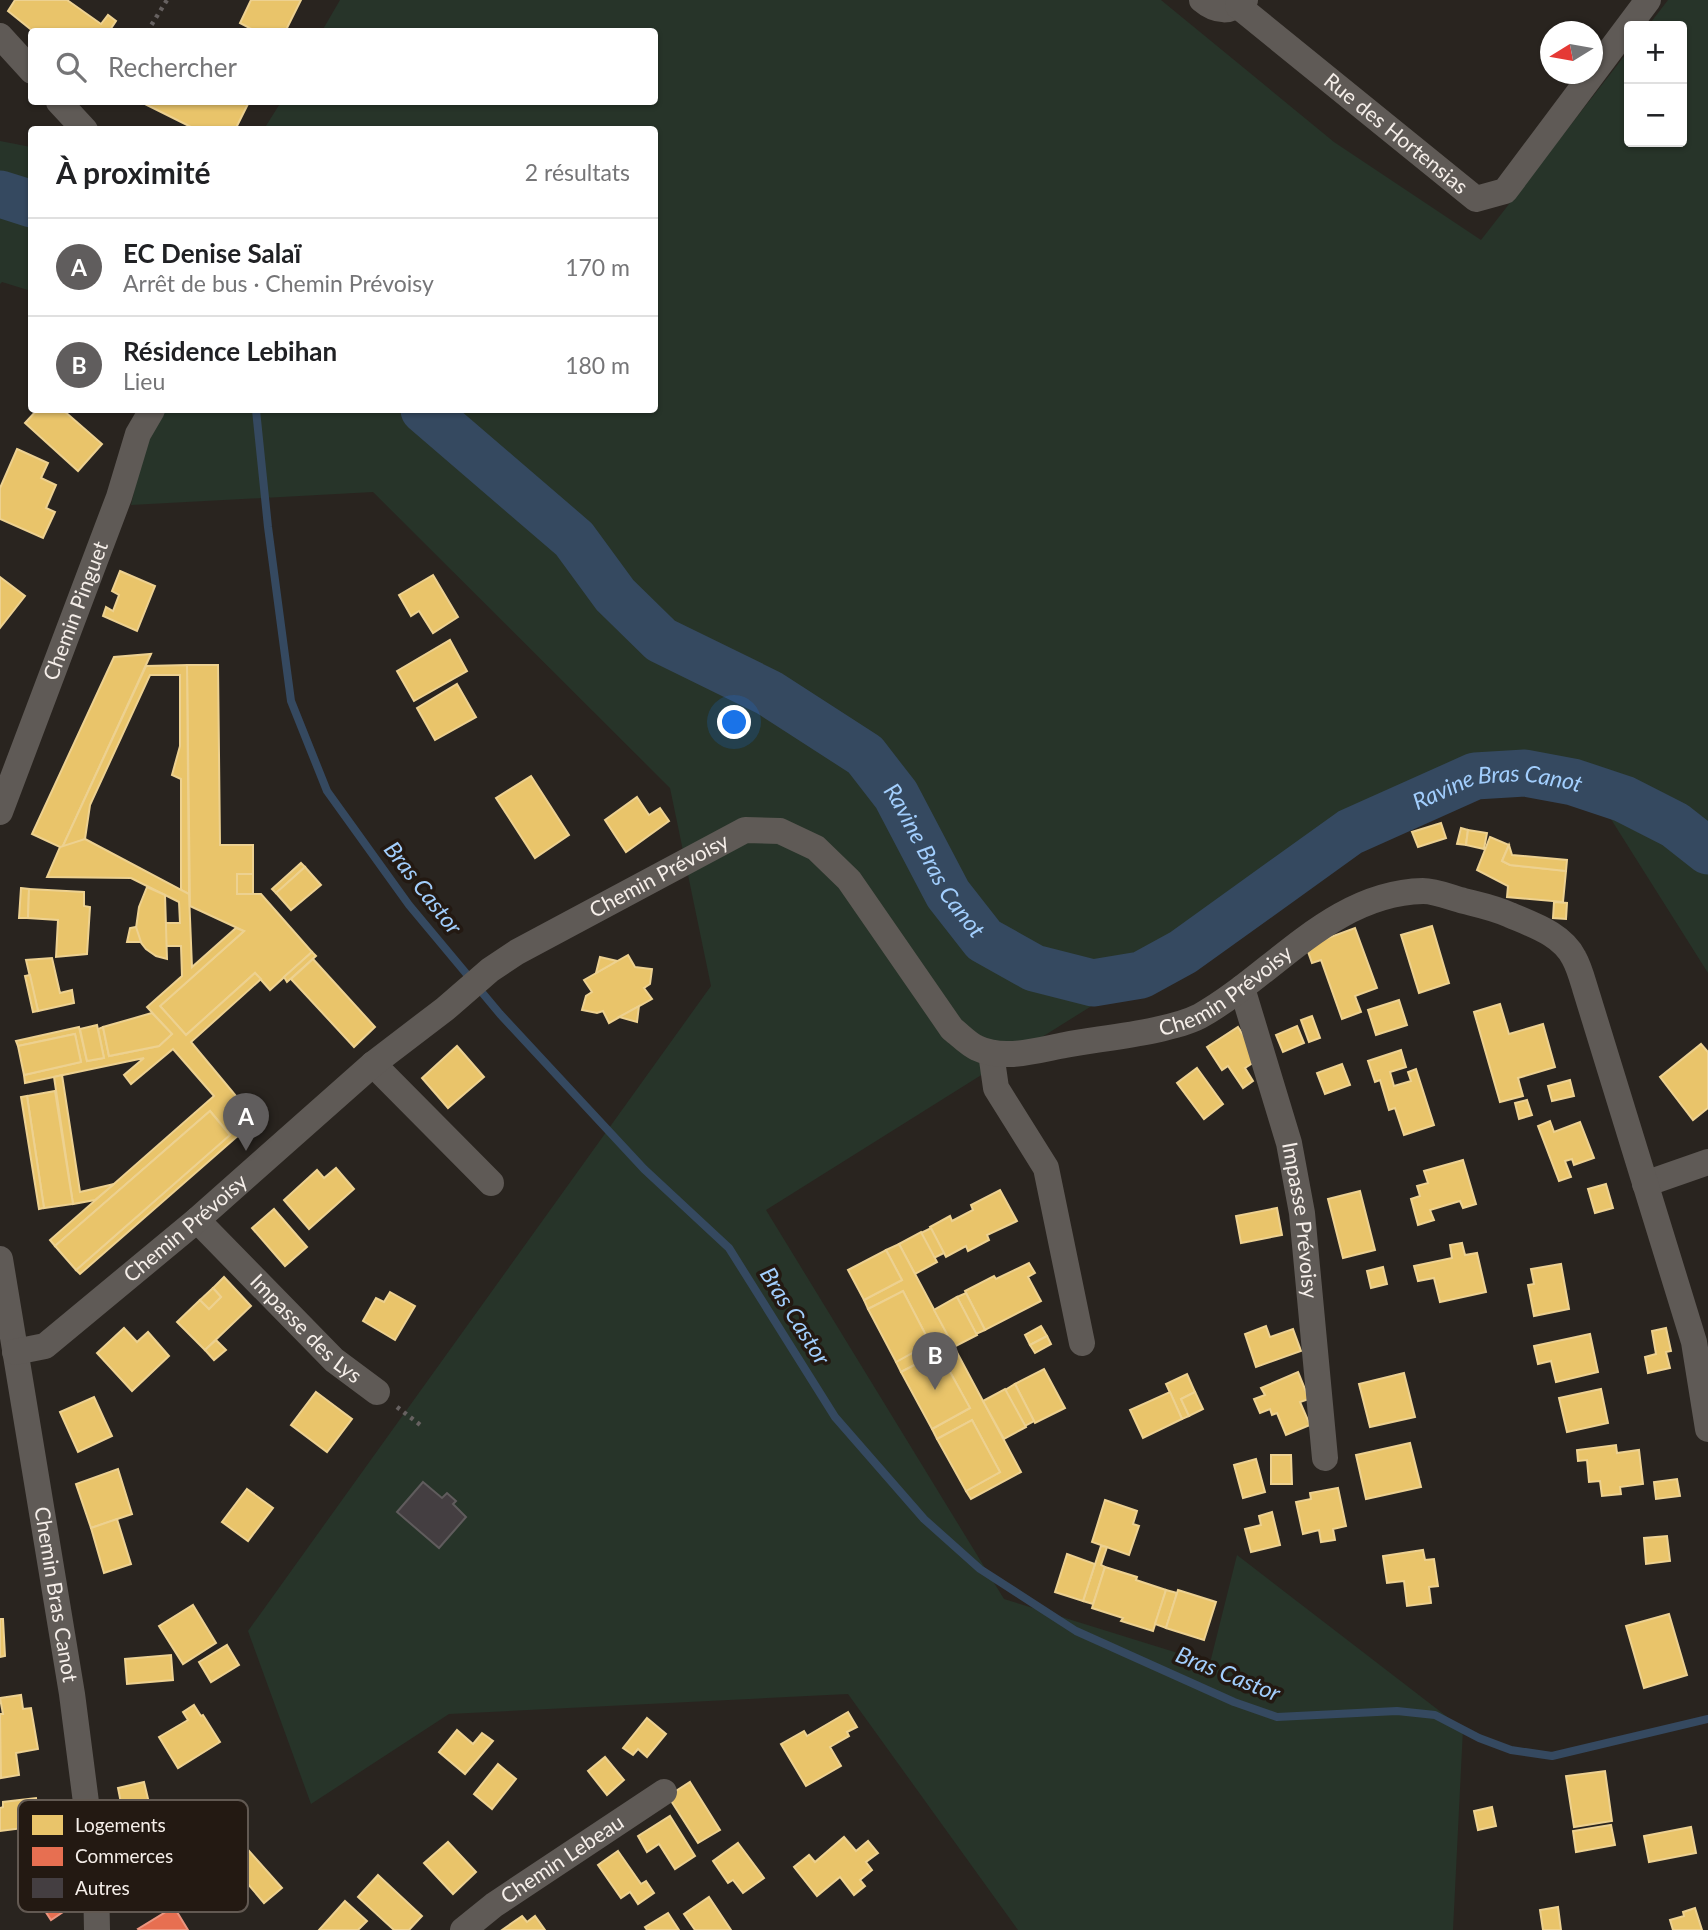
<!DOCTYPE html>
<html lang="fr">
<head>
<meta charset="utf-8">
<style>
	:root { --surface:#fff; --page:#f6f6f6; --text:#202124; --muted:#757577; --line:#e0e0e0; --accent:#605d5d }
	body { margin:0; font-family:Lato,sans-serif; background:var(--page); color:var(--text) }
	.controls { position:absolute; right:21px; top:21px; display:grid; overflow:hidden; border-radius:7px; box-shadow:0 2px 5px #0004 }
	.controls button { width:63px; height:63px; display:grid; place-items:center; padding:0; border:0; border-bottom:2px solid var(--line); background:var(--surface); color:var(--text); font:35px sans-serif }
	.compass { position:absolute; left:1540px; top:21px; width:63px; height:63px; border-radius:50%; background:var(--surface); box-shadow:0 2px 5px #0004; rotate:259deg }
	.you { position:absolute; left:735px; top:723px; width:24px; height:24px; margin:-18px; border:5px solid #fff; border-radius:50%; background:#1a73e8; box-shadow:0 0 0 10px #1a73e833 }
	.badge { display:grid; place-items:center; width:46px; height:46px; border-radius:50%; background:var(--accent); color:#fff; font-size:23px; font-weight:700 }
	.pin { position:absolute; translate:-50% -58px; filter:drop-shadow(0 2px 4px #0008) }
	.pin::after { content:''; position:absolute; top:37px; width:24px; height:21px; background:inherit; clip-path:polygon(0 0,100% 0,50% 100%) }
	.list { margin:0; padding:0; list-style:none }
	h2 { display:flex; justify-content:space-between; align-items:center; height:91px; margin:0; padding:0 28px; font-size:30px }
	h2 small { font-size:23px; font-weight:400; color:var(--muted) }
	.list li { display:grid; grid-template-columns:46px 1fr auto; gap:21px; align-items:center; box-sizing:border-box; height:98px; padding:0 28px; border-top:2px solid var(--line) }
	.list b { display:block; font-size:26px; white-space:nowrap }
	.list p { margin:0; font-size:23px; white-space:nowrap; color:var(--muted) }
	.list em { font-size:23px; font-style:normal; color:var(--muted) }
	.icon { flex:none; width:38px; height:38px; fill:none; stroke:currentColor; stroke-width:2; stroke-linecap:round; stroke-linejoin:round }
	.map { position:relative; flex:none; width:1708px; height:1930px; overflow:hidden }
	.search { position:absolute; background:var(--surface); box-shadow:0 2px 5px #0004; left:28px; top:28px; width:630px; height:77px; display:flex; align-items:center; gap:18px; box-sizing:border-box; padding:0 24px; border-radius:7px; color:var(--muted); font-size:26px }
	.panel { position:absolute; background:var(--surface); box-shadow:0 2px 5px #0004; left:28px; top:126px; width:630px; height:287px; border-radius:7px }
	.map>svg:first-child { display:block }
</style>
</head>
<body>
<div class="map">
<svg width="1708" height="1930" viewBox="0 0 1708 1930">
	<rect width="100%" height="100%" fill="#29241f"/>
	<g fill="#273429">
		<path d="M340,0H1161L1334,142L1481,240L1629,50V142H1682V26H1648L1668,0H1708V973L1609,816L1507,787L1299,876L766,1210L1004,1599L1210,1663L1237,1555L1463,1729L1453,1930H1018L848,1694L449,1714L311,1804L248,1631L711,986L670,788L373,492L131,505L153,410H654V130L264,129L281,102H654V32L322,31Z"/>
		<path d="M0,141L31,147V291L2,282L0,284Z"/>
	</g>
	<g fill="#e9c46a" stroke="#edd190" stroke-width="2">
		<path d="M15,0H67L101,24L108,15L116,21L110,30L112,32H34L8,11Z"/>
		<path d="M251,0H301L285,32H257L240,23Z"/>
		<path d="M141,102H249L235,130H197Z"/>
		<path d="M37,410H63L102,444L78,471L25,423Z"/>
		<path d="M17,449L48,463L41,478L56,485L46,508L55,512L43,538L0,519V488Z"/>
		<path d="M120,571L155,586L137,631L103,616L106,607L113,611L119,595L112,591Z"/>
		<path d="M433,575L458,617L433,633L419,611L411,616L399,595Z"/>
		<path d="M0,577L25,596L0,628Z"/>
		<path d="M450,640L467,671L414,701L397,671Z"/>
		<path d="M151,654L62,848L32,834L114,657Z"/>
		<path d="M187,665H218L220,845H253V874H237V894H261L312,952L270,990L255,973L186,1035L160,1006L244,931L190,906Z"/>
		<path d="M187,665L189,894L181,890V779L172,775L180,746V675H150L90,805L85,839L62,848L146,666Z"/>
		<path d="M457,684L476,717L435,740L417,708Z"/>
		<path d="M531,776L569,835L535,858L496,798Z"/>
		<path d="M637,797L649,815L660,808L669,821L626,852L605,820Z"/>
		<path d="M1441,823L1446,838L1418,847L1412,832Z"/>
		<path d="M1461,828L1468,830L1466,845L1457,844Z"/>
		<path d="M1468,830L1487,833L1484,849L1466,845Z"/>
		<path d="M1490,837L1509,845L1502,861L1510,865L1566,871L1563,902L1507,897L1508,886L1477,870Z"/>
		<path d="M85,839L189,894L192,967L236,928L244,931L160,1006L186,1035L255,973L261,979L191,1042L256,1120L80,1274L76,1270L230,1135L210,1111L55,1246L50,1240L214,1096L173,1049L131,1084L124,1075L144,1058L25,1083L24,1075L81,1062L75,1034L18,1046L16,1041L79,1027L87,1061L104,1058L98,1029L103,1027L109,1056L159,1046L172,1034L147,1007L182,976L181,946H166V923H180L179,902L131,878L47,877L60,847Z"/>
		<path d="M1509,845L1512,855L1567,860L1566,871L1510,865L1502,861Z"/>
		<path d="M301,863L305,867L276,893L272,889Z"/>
		<path d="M305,867L321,885L291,910L276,893Z"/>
		<rect x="237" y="874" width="16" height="20"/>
		<path d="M147,887L165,895L167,959L156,956L146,949L139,940L136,928L139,907Z"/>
		<path d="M21,888L29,889L28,918H19Z"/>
		<path d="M29,889L84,892V906L90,907L87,954L56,957L58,920L28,918Z"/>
		<path d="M1554,902L1567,903L1566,919L1553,918Z"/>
		<path d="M1432,926L1449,983L1419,993L1401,935Z"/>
		<path d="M136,927L141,942H127L130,928Z"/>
		<path d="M1355,928L1377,988L1355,996L1361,1012L1342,1019L1321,960L1312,963L1306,946Z"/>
		<path d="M312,952L316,956L287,982L284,977Z"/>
		<path d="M628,955L635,967L652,969L650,984L644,988L652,999L609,1023L603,1011L597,1013L582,1010L586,996L592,992L584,980Z"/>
		<path d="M600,957L617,961L596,973Z"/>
		<path d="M52,958L60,993L72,990L74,1003L38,1011L26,960Z"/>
		<path d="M313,959L375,1027L354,1047L291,979Z"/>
		<path d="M30,975L38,1011L33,1012L25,976Z"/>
		<path d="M1399,1000L1407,1025L1376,1035L1368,1010Z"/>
		<path d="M1500,1004L1509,1034L1543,1024L1555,1067L1518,1078L1523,1096L1500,1102L1474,1012Z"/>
		<path d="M639,1006L637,1022L619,1017Z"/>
		<path d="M152,1013L172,1034L159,1046L109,1056L103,1027Z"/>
		<path d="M1312,1016L1320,1038L1309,1042L1301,1020Z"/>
		<path d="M97,1025L104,1058L87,1061L80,1029Z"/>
		<path d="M1297,1026L1304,1043L1283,1052L1276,1035Z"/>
		<path d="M1238,1027L1259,1059L1245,1068L1253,1081L1243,1088L1228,1066L1222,1070L1207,1047Z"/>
		<path d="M75,1034L81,1062L24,1075L18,1046Z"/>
		<path d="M1701,1044L1708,1052V1108L1693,1120L1660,1077Z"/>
		<path d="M457,1046L484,1077L448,1108L422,1078Z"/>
		<path d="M1401,1050L1406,1067L1390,1072L1394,1086L1411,1081L1408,1072L1416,1069L1434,1125L1404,1135L1395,1108L1389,1110L1380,1080L1375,1082L1368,1061Z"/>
		<path d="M1342,1064L1350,1085L1325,1094L1317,1073Z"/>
		<path d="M1197,1068L1223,1104L1204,1119L1177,1083Z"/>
		<path d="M62,1075L80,1192L114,1184L95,1200L73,1204L54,1077Z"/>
		<path d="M1570,1080L1574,1096L1552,1101L1548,1086Z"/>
		<path d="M55,1091L73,1204L44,1208L27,1096Z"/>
		<path d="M27,1096L44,1208L39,1209L21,1097Z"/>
		<path d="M1527,1100L1532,1115L1519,1119L1515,1103Z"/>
		<path d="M210,1111L230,1135L76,1270L55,1246Z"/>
		<path d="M1550,1121L1554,1132L1580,1122L1594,1158L1574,1165L1572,1159L1565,1161L1571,1177L1559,1181L1538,1126Z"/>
		<path d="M1463,1160L1476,1204L1463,1208L1460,1201L1430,1210L1434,1220L1418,1225L1411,1199L1420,1196L1417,1186L1428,1183L1424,1171Z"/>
		<path d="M336,1168L354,1189L309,1229L284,1200L317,1170L324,1178Z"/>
		<path d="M1606,1184L1613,1208L1595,1213L1588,1189Z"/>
		<path d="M1000,1190L1017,1221L987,1235L989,1240L968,1251L966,1246L946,1257L930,1227L950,1216L952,1221L973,1210L971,1205Z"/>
		<path d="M1360,1191L1375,1250L1343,1258L1328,1199Z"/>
		<path d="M1277,1208L1282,1235L1241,1243L1236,1216Z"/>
		<path d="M274,1209L307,1247L285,1266L252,1228Z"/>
		<path d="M931,1228L944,1253L934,1258L921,1233Z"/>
		<path d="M921,1232L937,1262L915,1274L899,1244Z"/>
		<path d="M1462,1243L1465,1255L1477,1253L1486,1292L1440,1302L1434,1278L1418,1281L1414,1266L1452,1258L1450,1245Z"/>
		<path d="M899,1244L1021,1472L971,1499L966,1491L1000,1472L972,1420L937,1439L932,1429L970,1408L939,1352L901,1372L896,1362L930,1343L903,1291L868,1309L864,1300L902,1280L886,1250Z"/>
		<path d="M886,1250L902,1280L864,1300L848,1270Z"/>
		<path d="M1029,1263L1035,1273L1028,1277L1041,1301L985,1330L965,1291L994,1276L996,1279Z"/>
		<path d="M1561,1264L1569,1309L1534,1316L1528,1285L1534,1284L1531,1269Z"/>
		<path d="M1383,1267L1387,1284L1371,1288L1367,1271Z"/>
		<path d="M224,1277L251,1306L205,1350L177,1322L200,1300L209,1309L221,1297L213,1288Z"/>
		<path d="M213,1288L221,1297L209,1309L200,1300Z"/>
		<path d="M903,1291L930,1343L896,1362L868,1309Z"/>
		<path d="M390,1292L415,1306L395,1340L363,1321L376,1298L384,1302Z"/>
		<path d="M966,1293L985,1330L976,1334L957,1297Z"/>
		<path d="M957,1297L977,1335L954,1347L934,1310Z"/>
		<path d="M1041,1326L1047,1336L1030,1345L1025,1335Z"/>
		<path d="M1266,1326L1270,1337L1293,1329L1301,1351L1256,1367L1245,1334Z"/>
		<path d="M124,1328L137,1342L148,1332L169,1356L132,1391L97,1353Z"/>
		<path d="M1666,1328L1671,1351L1666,1352L1670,1368L1648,1373L1645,1357L1656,1354L1652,1331Z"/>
		<path d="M1590,1334L1598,1372L1556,1382L1551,1361L1538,1364L1534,1346Z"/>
		<path d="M1047,1336L1051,1344L1035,1353L1030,1345Z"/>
		<path d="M216,1340L226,1350L214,1360L205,1350Z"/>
		<path d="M939,1352L970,1408L932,1429L901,1372Z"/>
		<path d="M1044,1369L1065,1408L1035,1423L1015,1384Z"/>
		<path d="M1298,1372L1309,1399L1300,1402L1310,1425L1286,1435L1277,1413L1272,1415L1270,1409L1260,1413L1254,1399L1265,1395L1261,1388Z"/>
		<path d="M1404,1373L1415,1417L1370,1427L1359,1384Z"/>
		<path d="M1187,1374L1195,1392L1181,1399L1189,1416L1182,1419L1166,1384Z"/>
		<path d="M1015,1384L1034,1421L1025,1426L1005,1390Z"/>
		<path d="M1005,1389L1026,1427L1004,1439L983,1401Z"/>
		<path d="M1601,1389L1608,1423L1567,1432L1559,1398Z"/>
		<path d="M316,1392L352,1419L327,1452L291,1425Z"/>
		<path d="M1170,1392L1182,1419L1143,1438L1130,1410Z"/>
		<path d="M1195,1392L1203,1409L1189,1416L1181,1399Z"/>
		<path d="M94,1397L112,1436L78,1452L60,1412Z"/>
		<path d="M972,1420L1000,1472L966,1491L937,1439Z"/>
		<path d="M1410,1443L1421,1487L1366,1499L1356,1455Z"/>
		<path d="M1616,1445L1617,1453L1639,1450L1643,1484L1620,1487L1621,1494L1602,1496L1600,1481L1589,1482L1587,1460L1578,1461L1577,1450Z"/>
		<path d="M1271,1455H1291L1292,1484H1271Z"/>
		<path d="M1256,1459L1265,1492L1243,1498L1234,1465Z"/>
		<path d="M118,1469L132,1514L91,1528L76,1484Z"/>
		<path d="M1677,1479L1680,1496L1656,1499L1654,1482Z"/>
		<path d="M1338,1488L1346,1526L1333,1529L1335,1540L1321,1542L1319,1530L1303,1534L1296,1502L1311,1499L1310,1493Z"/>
		<path d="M247,1489L273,1508L248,1541L222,1522Z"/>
		<path d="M1105,1500L1137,1511L1133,1524L1139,1526L1129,1555L1092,1542Z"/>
		<path d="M1272,1512L1280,1545L1251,1552L1245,1529L1261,1525L1259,1516Z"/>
		<path d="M117,1519L131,1564L104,1573L91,1528Z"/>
		<path d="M1667,1536L1670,1561L1646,1564L1644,1538Z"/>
		<path d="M1101,1546L1107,1547L1101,1565L1105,1567L1093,1604L1083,1601Z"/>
		<path d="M1423,1550L1425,1560L1434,1559L1438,1586L1429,1587L1431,1603L1407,1606L1404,1581L1387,1583L1383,1556Z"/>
		<path d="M1067,1554L1095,1564L1083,1601L1055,1592Z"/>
		<path d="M1105,1567L1137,1577L1136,1580L1166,1590L1153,1631L1121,1621L1123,1618L1092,1608Z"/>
		<path d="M1166,1590L1177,1593L1166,1628L1155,1624Z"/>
		<path d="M1178,1590L1216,1602L1204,1640L1166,1628Z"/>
		<path d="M193,1605L216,1643L183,1664L159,1626Z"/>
		<path d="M1669,1614L1687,1675L1644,1688L1626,1626Z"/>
		<path d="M0,1619H3L5,1656L0,1657Z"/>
		<path d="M227,1645L239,1665L211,1682L199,1662Z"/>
		<path d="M171,1655L173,1680L127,1684L125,1659Z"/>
		<path d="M21,1695L23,1709L31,1708L38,1749L16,1753L19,1775L1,1778L0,1714H3L0,1698Z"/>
		<path d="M194,1705L201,1716L203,1715L220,1742L178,1768L159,1737L188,1720L183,1712Z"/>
		<path d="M848,1712L857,1727L847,1732L849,1736L830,1747L841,1766L806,1786L781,1744L804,1731L807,1736Z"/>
		<path d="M647,1718L666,1734L647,1757L638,1749L633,1755L623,1748Z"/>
		<path d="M457,1730L473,1744L482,1733L493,1741L465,1774L439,1752Z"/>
		<path d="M605,1757L624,1780L607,1795L588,1771Z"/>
		<path d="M498,1764L516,1779L492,1809L474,1794Z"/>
		<path d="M1605,1771L1612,1821L1574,1827L1566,1776Z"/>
		<path d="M144,1782L150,1807L123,1813L118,1788Z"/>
		<path d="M690,1782L720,1830L698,1843L668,1796Z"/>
		<path d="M36,1798L39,1826L0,1831V1808L3,1807V1802Z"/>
		<path d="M1492,1807L1496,1826L1478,1830L1474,1811Z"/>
		<path d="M670,1816L695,1856L675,1869L659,1844L647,1852L638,1836Z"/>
		<path d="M1611,1825L1615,1845L1576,1852L1573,1831Z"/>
		<path d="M1691,1827L1696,1853L1649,1862L1644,1836Z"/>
		<path d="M844,1837L856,1851L868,1841L878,1853L866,1862L872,1870L860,1880L865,1886L854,1895L840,1877L817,1896L794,1867L809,1855L815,1862Z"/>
		<path d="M241,1842L282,1888L264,1903L225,1857Z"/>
		<path d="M448,1842L476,1872L453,1894L424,1863Z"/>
		<path d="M738,1843L764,1878L743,1893L733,1880L728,1883L713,1861Z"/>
		<path d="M618,1851L641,1884L646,1881L654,1893L638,1904L630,1892L621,1898L598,1865Z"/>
		<path d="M378,1875L422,1916L409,1930H394L358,1897Z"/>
		<path d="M709,1897L731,1930H695L684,1914Z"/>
		<path d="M345,1901L367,1921L358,1930H319Z"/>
		<path d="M1558,1907L1561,1930H1543L1540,1910Z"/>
		<path d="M1695,1908L1702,1930H1673L1670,1920L1684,1916L1683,1912Z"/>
		<path d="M668,1913L679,1930H647L645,1927Z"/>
		<path d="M522,1916L527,1922L535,1916L545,1930H502Z"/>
	</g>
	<g fill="#e76f51" stroke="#eb957f" stroke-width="2">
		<path d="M56,1888L69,1908L51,1920L38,1900Z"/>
		<path d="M174,1907L188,1930H139L138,1929Z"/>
	</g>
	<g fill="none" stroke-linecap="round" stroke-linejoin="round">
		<path stroke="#354960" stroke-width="8" d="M256,410L268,527L291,701L327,791L409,905L500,1014L644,1169L729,1248L835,1417L924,1519L980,1569L1076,1631L1234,1702L1277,1717L1397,1711L1435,1715L1479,1738L1511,1750L1552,1756L1708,1719"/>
		<g stroke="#354960" stroke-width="47">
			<path d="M0,194L32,204"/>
			<path id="s1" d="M424,410L574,539L615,595L661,640L769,693L865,755L896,795L948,894L984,940L1034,968L1093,983L1141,975L1183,952L1350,832L1475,776L1525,773L1573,782L1624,799L1675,825L1708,851"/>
		</g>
	</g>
	<path fill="#443e41" stroke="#605c5d" stroke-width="2" d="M423,1482L442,1498L447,1493L456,1501L453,1504L466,1517L439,1548L397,1512Z"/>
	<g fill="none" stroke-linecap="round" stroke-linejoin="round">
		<g stroke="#666160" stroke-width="4.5" stroke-dasharray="3.5 5" stroke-linecap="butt">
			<path d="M147,32L167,0"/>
			<path d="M397,1407L423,1427"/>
		</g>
		<g stroke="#5f5a56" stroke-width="26">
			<path d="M1202,0C1216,12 1231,13 1245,0"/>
			<path id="s2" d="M1238,6L1476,199L1505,191L1648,0"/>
			<path d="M0,36L32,71"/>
			<path d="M59,102L85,130"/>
			<path id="s3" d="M0,812L119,497L138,434L152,410"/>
			<path id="s4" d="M1242,988L1289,1143L1302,1213L1325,1458"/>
			<path d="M991,1053L996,1088L1046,1168L1082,1343"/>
			<path d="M373,1064L491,1183"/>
			<path d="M1645,1184L1708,1162"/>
			<path id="s5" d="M197,1220L334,1360L377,1392"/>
			<path id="s6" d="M0,1259L72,1694L96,1880L97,1930"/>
			<path id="s7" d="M15,1352L45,1346L197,1220L373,1064L445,1009L490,970L517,952L745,830L780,831L816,848L849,880L952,1029C960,1035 968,1044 977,1048C1004,1061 1038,1050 1065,1045C1102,1038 1169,1032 1200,1016C1273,975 1332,893 1423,891C1436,891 1452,898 1464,901C1480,905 1495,908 1510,915C1533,925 1562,934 1574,958C1579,967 1582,978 1585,988L1694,1342L1708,1429"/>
			<path id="s8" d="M463,1930L494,1905L664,1792"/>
		</g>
	</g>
	<g text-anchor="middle" stroke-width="7" stroke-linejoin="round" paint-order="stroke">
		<g font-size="21" fill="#f5eee9" stroke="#231912">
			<text dy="7" stroke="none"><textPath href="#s2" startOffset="203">Rue des Hortensias</textPath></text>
			<text dy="7" stroke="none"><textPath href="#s3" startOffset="215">Chemin Pinguet</textPath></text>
			<text dy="7" stroke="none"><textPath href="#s7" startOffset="807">Chemin Prévoisy</textPath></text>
			<text dy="7" stroke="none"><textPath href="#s7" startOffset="1500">Chemin Prévoisy</textPath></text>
			<text dy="7" stroke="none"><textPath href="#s4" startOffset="240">Impasse Prévoisy</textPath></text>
			<text dy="7" stroke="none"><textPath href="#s7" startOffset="214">Chemin Prévoisy</textPath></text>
			<text dy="7" stroke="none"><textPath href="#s5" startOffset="154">Impasse des Lys</textPath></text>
			<text dy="7" stroke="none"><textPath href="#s6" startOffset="340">Chemin Bras Canot</textPath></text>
			<text dy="7" stroke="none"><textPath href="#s8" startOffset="122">Chemin Lebeau</textPath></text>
		</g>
		<g font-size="23" font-style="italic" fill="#a2cefd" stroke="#231912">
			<text dy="8" stroke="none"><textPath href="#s1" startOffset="1365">Ravine Bras Canot</textPath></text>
			<text dy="8" stroke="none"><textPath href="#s1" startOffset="693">Ravine Bras Canot</textPath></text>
			<text transform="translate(423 888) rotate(52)" y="8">Bras Castor</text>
			<text transform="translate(795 1316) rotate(58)" y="8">Bras Castor</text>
			<text transform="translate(1228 1674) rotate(22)" y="8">Bras Castor</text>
		</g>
	</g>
	<rect x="18" y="1800" width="230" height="112" rx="10" fill="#231912" stroke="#625952" stroke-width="2"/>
	<rect x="32" y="1815" width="31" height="20" fill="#e9c46a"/>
	<rect x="32" y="1847" width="31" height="19" fill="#e76f51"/>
	<rect x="32" y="1878" width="31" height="20" fill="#443e41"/>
	<g font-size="19" fill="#f5eee9">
		<text x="75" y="1832">Logements</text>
		<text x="75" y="1863">Commerces</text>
		<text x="75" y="1895">Autres</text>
	</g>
</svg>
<div class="controls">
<button>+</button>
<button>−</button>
</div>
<svg class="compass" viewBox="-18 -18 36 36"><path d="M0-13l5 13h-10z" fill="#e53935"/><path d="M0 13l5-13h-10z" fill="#757577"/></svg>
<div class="you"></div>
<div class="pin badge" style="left:246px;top:1151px">A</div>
<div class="pin badge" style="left:935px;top:1390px">B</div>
<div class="search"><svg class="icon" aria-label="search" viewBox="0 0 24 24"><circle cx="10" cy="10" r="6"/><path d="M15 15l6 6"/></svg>Rechercher</div>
<section class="panel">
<h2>À proximité<small>2 résultats</small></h2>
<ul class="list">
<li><span class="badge">A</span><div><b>EC Denise Salaï</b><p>Arrêt de bus · Chemin Prévoisy</p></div><em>170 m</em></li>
<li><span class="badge">B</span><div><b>Résidence Lebihan</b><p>Lieu</p></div><em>180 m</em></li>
</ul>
</section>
</div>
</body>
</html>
